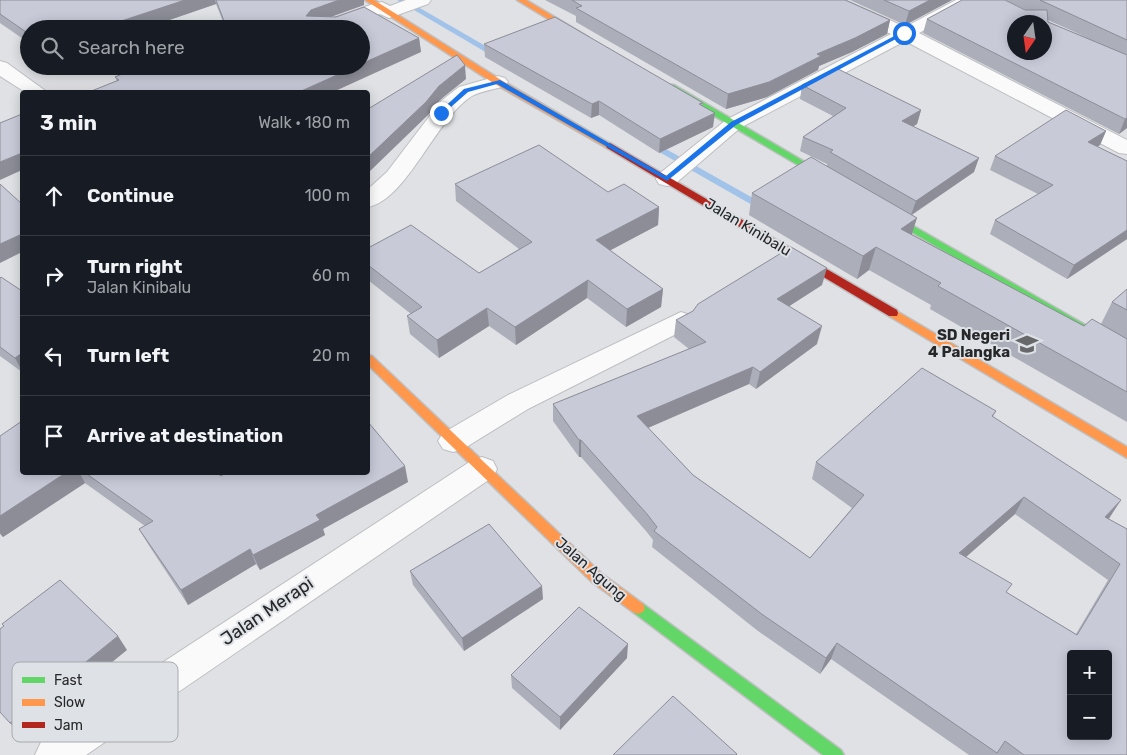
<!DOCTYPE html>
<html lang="en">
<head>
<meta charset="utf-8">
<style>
	:root { --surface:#171b24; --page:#20242c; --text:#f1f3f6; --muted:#9ea1a6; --line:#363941 }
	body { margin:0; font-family:Rubik,sans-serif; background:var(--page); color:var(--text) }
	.controls { position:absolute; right:15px; bottom:15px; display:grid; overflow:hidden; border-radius:5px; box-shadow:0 2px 12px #0003 }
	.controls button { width:45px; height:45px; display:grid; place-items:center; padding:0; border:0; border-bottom:1px solid var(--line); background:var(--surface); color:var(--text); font:25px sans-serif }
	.compass { position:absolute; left:1007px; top:15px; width:45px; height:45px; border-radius:50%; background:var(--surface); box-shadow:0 2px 12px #0003; rotate:193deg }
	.stop { position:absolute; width:15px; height:15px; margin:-11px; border:4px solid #1a73e8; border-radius:50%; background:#fff }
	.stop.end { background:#1a73e8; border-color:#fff; box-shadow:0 1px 5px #0008 }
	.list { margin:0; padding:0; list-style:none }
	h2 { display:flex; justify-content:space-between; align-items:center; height:65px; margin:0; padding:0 20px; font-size:21px }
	h2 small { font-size:16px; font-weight:400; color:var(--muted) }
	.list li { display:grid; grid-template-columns:32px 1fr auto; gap:15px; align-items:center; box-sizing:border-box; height:80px; padding:0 20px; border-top:1px solid var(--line) }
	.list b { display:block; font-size:19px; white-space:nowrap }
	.list p { margin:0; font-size:16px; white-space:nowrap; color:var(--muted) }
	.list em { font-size:16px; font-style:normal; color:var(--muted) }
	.icon { flex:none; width:28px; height:28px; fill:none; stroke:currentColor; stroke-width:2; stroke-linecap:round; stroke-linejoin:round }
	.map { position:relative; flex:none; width:1127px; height:755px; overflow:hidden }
	.search { position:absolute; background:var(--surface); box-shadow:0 2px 12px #0003; left:20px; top:20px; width:350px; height:55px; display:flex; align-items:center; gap:12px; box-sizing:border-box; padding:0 18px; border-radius:28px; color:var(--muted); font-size:19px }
	.panel { position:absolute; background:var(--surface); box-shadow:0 2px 12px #0003; left:20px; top:90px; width:350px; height:385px; border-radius:5px }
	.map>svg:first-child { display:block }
</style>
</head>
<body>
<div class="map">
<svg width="1127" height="755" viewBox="0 0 1127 755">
	<rect width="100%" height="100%" fill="#dfe1e4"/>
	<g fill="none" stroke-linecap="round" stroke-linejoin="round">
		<g fill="#a1c2e9" fill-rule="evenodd">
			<path d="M397,0H406L501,55L494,57Z"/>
			<path d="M650,140L767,206L769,208L767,210H761L647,145V141Z"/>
		</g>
		<g stroke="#bebfc1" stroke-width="2">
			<g id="street">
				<path d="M406,0H431L428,4L389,18L380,14L338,29H311L314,25L376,3L382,2L390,6Z"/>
				<path d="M822,0H845L905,27L956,0H978L975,4L919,33L1127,140V154L1119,153L905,41L740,128L675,184L667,186L659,184L656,179L659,174L726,120L891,34L825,4Z"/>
				<path d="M0,61L7,63L47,92H25L0,76Z"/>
				<path d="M498,76L505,78L508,82L505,86C495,89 481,91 472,96C436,118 407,200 368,207V189L387,172L441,101L459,87Z"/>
				<path d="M681,312L690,315L694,321L690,327L528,409L463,449L453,452L443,449L438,441L443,433L508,395Z"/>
				<path d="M482,457L493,461L497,469L493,477L86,755H35L41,742L471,461Z"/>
			</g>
		</g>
		<g stroke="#bebfc1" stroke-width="3">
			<g id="fast">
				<path d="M668,85H674L837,181L835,183H829L668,89Z"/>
				<path d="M882,208L1127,349V358L879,213V209Z"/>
				<path d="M638,602L643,604L841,750L844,755H823L633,612L631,608L633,604Z"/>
			</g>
		</g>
		<g stroke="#bebfc1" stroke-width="3">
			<g id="slow">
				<path d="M365,0H374L501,80L614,146L613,148H607L495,84Z"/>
				<path d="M517,0H526L588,37L581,39Z"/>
				<path d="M893,309L1127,447V458L889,316L888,313L889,310Z"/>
				<path d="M368,355L372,356L602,574L643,604L645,608L643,612L638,614L633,612L592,582L368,365Z"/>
			</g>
		</g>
		<g stroke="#bebfc1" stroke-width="3">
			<path id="jam" d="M610,143L897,310L898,313L897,316H889L607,148L606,146Z"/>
		</g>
		<use href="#street" fill="#fafafb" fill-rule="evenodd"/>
		<use href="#fast" fill="#63d668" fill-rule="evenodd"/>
		<use href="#slow" fill="#ff974d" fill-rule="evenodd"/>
		<use href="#jam" fill="#b3261e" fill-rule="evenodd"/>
	</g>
	<g fill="#acaeba" fill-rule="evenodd">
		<path d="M0,0H364V5L331,17L419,38L421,52L117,81L115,77L361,29H226L216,4L143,29H29V43L0,23Z"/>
		<path d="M545,0H845L890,20L887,34L852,52L819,66L818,70L767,97L726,109L576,22V16Z"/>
		<path d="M850,0H952L905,25Z"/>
		<path d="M1005,0H1127V128L1119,134L923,33L927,19L1026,10ZM1048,20L1088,38L1048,22Z"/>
		<path d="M484,44L703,103L702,106L713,127L659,153L599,115L591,118L485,57Z"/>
		<path d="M802,85L921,110L917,124L913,127L974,172L912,215V235L1084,326L1101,324L1112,302L1127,289V422L930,309L931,305L869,270L857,279L749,215L752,193L827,166V164L800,151L803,137L833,116L800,99Z"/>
		<path d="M1106,131L1100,145L1097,147L1127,161V239L1067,279L990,234L995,220L1038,194L990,170L995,156Z"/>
		<path d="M455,184L608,192L659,207L658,225L610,250L663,289L661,307L626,327L587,298L516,345L489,326L439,358L410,334L407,316L411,314L368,280V248L479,273L519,249L456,201Z"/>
		<path d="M0,278L22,291V372L0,356Z"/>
		<path d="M822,285L789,306L817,344L756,389L749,384L648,428L693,475L810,558L852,508L812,479L816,462L996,411L993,417L1110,517L1109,519L1127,529V755H969L831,659L820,674L758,631L652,547L653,540L646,531L581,457H579L553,421V404L689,349L674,337L676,320ZM1015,514L1108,580L1076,634L1007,593L966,557Z"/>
		<path d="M0,436L22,472H216L221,476L408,482L323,529L325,535L260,570L256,564L188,605L148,544L139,529L145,526L85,483L3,537L0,534Z"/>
		<path d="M410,571L543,599L464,651L413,585Z"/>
		<path d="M627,658L560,730L512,688L511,675Z"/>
	</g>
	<g fill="#8c8d97">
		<path d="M185,0H215L216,4L143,29H97Z"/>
		<path d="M339,0H364V5L313,23L306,16L311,10Z"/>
		<path d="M930,0H952L905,25L909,11Z"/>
		<path d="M890,20L887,34L852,52L819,66L818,70L767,97L726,109L728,94Z"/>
		<path d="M419,38L421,52L333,92H299L357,66H361V64Z"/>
		<path d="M465,65L466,79L440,100L428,115L368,173V157L439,86Z"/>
		<path d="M599,101V115L591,118L592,104Z"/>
		<path d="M921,110L917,124L898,135L902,121Z"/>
		<path d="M715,113L713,127L659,153L660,139Z"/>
		<path d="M1127,118V128L1119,134L1125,119Z"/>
		<path d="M1106,131L1100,145L1081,157L1088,142Z"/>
		<path d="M22,153V170L0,180V162Z"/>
		<path d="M979,158L974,172L911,215L916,201Z"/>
		<path d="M659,207L658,225L596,258V240Z"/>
		<path d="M917,218L910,240L901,229Z"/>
		<path d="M1127,230V239L1067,279L1074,265Z"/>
		<path d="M22,234V252L0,263V244Z"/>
		<path d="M876,247L869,270L857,279L863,256Z"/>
		<path d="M827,268L822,285L774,316L777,299Z"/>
		<path d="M588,280L587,298L516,345L515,327Z"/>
		<path d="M663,289L661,307L626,327L627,309Z"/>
		<path d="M487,308L489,326L439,358L437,340Z"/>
		<path d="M822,326L817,344L756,389L760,372Z"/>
		<path d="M22,353V371L15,358Z"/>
		<path d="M753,367L749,384L636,433L637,416Z"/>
		<rect x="579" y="440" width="2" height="17"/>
		<path d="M405,466L408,482L323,529L325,535L260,570L253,555L316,515Z"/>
		<path d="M67,472H79L85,483L3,537L0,533V516Z"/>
		<path d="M1024,497L1015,514L951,570L959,553Z"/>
		<path d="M1121,500L1110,517L1094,533L1105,517Z"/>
		<path d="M250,549L256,564L188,605L181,590Z"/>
		<path d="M542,586L543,599L464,651L462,638Z"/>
		<path d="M118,636L127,650L21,736L10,723Z"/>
		<path d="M837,643L831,659L820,674L826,658Z"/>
		<path d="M628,644L627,658L560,730V717Z"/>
	</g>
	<g fill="#c8cad8" stroke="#8c8d97" fill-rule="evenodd">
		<path d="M0,0H185L97,29H29V34L0,14Z"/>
		<path d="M216,0H339L311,10L306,16L336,17L364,7L419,38L361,64V29H227Z"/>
		<path d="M572,0H845L890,20L855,38L817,54L821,56L769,82L728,94L576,8L582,6Z"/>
		<path d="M884,0H930L909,11Z"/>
		<path d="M962,0H1005L1025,10H1047L1048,22L1127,55V118L1125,119L927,19ZM1014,22H1044V52H1014Z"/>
		<path d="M1040,0H1127V40Z"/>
		<path d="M555,17L703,103L699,104L715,113L660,139L599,101L592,104L484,44Z"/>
		<path d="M457,55L465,65L439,86L426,102L368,157V109Z"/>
		<path d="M141,66H357L299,92H89L119,80L115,77Z"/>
		<path d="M836,68L921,110L902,121L979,158L916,201L830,152L833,150L803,137L846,108L802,85Z"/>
		<path d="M1066,110L1106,131L1088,142L1127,161V230L1074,265L995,220L1053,185L995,156Z"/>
		<path d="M22,114V153L0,162V123Z"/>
		<path d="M539,145L608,192L624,184L659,207L596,240L663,289L627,309L588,280L515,327L487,308L437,340L407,316L422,307L368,265V248L411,225L479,273L532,242L455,184Z"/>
		<path d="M811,157L917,218L901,229L1084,326L1092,319L1127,339V392L938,286L941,283L876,247L863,256L752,193Z"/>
		<path d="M0,184L22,204V234L0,244Z"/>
		<path d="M791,247L827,268L777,299L822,326L760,372L753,367L637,416L693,475L810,558L864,495L816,462L922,368L996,411L992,416L1121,500L1105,517L1127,529V755H1024L1005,741L997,753L837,643L826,658L763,615L654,531L657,527L647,514L581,440H579L553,404L706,342L676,320L693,311L698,304ZM1024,497L1120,564L1077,635L1006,592L1012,584L959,553ZM1071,654H1108V736H1071Z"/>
		<path d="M1,277L22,291V353L15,358L0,347V278Z"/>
		<path d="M1127,289V310L1112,302Z"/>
		<path d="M22,421V472H67L0,516V436Z"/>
		<path d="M368,422L405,466L316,515L320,520L253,555L250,549L181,590L139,529L153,521L84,472H216L221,476L227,472H368Z"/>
		<path d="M489,524L542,586L462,638L410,571Z"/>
		<path d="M60,580L118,636L10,723L0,712V629L4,626L2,624Z"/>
		<path d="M579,607L628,644L560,717L511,675Z"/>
		<path d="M673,696L737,754L736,755H613Z"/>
	</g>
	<path fill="#1a73e8" d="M902,32L907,33L736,125L667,181L497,84L468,92L443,114L438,113L464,89L500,80L666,176L731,122Z"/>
	<defs>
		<g id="school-bare" transform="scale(1.725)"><path d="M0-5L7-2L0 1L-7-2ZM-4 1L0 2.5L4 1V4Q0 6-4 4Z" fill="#67686a" stroke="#dee1e5" stroke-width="2.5" paint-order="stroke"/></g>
	</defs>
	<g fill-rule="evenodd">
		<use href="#school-bare" x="1027" y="344"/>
	</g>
	<g text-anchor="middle" stroke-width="4" stroke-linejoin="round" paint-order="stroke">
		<g font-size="15" fill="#262728" stroke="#dee1e5">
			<text transform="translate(748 227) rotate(31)" y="5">Jalan Kinibalu</text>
			<text transform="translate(591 569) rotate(41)" y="5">Jalan Agung</text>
		</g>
		<g font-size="15" font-weight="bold" fill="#262728" stroke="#dee1e5" text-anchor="end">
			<text x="1010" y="340">SD Negeri<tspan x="1010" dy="17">4 Palangka</tspan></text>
		</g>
		<g font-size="18" fill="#262728" stroke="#dee1e5">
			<text transform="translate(267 611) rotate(-34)" y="6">Jalan Merapi</text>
		</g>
	</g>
	<rect x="12" y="662" width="166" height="80" rx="8" fill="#dee1e5" stroke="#a7a9ac" stroke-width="1"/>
	<rect x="22" y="677" width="23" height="6" fill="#63d668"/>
	<rect x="22" y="699" width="23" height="7" fill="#ff974d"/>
	<rect x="22" y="722" width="23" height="6" fill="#b3261e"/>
	<g font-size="14" fill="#262728">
		<text x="54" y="685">Fast</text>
		<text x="54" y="707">Slow</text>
		<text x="54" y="730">Jam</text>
	</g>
</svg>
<div class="controls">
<button>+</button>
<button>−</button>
</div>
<svg class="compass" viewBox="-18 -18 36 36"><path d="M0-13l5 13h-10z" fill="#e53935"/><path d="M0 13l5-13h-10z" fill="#9ea1a6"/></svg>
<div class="stop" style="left:904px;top:33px"></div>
<div class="stop end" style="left:441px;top:113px"></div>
<div class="search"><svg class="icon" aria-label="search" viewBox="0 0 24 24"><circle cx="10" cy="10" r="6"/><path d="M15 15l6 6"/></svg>Search here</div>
<section class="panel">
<h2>3 min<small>Walk · 180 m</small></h2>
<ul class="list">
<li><svg class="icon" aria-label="ahead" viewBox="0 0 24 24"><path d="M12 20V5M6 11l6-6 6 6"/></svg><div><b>Continue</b></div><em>100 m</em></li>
<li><svg class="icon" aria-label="right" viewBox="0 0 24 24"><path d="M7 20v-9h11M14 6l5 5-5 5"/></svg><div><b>Turn right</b><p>Jalan Kinibalu</p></div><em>60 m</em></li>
<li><svg class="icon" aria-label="left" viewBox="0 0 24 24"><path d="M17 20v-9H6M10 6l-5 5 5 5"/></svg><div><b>Turn left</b></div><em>20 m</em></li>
<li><svg class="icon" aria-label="arrive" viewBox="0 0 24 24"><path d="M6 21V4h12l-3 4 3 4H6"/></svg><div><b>Arrive at destination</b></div></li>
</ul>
</section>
</div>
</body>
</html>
